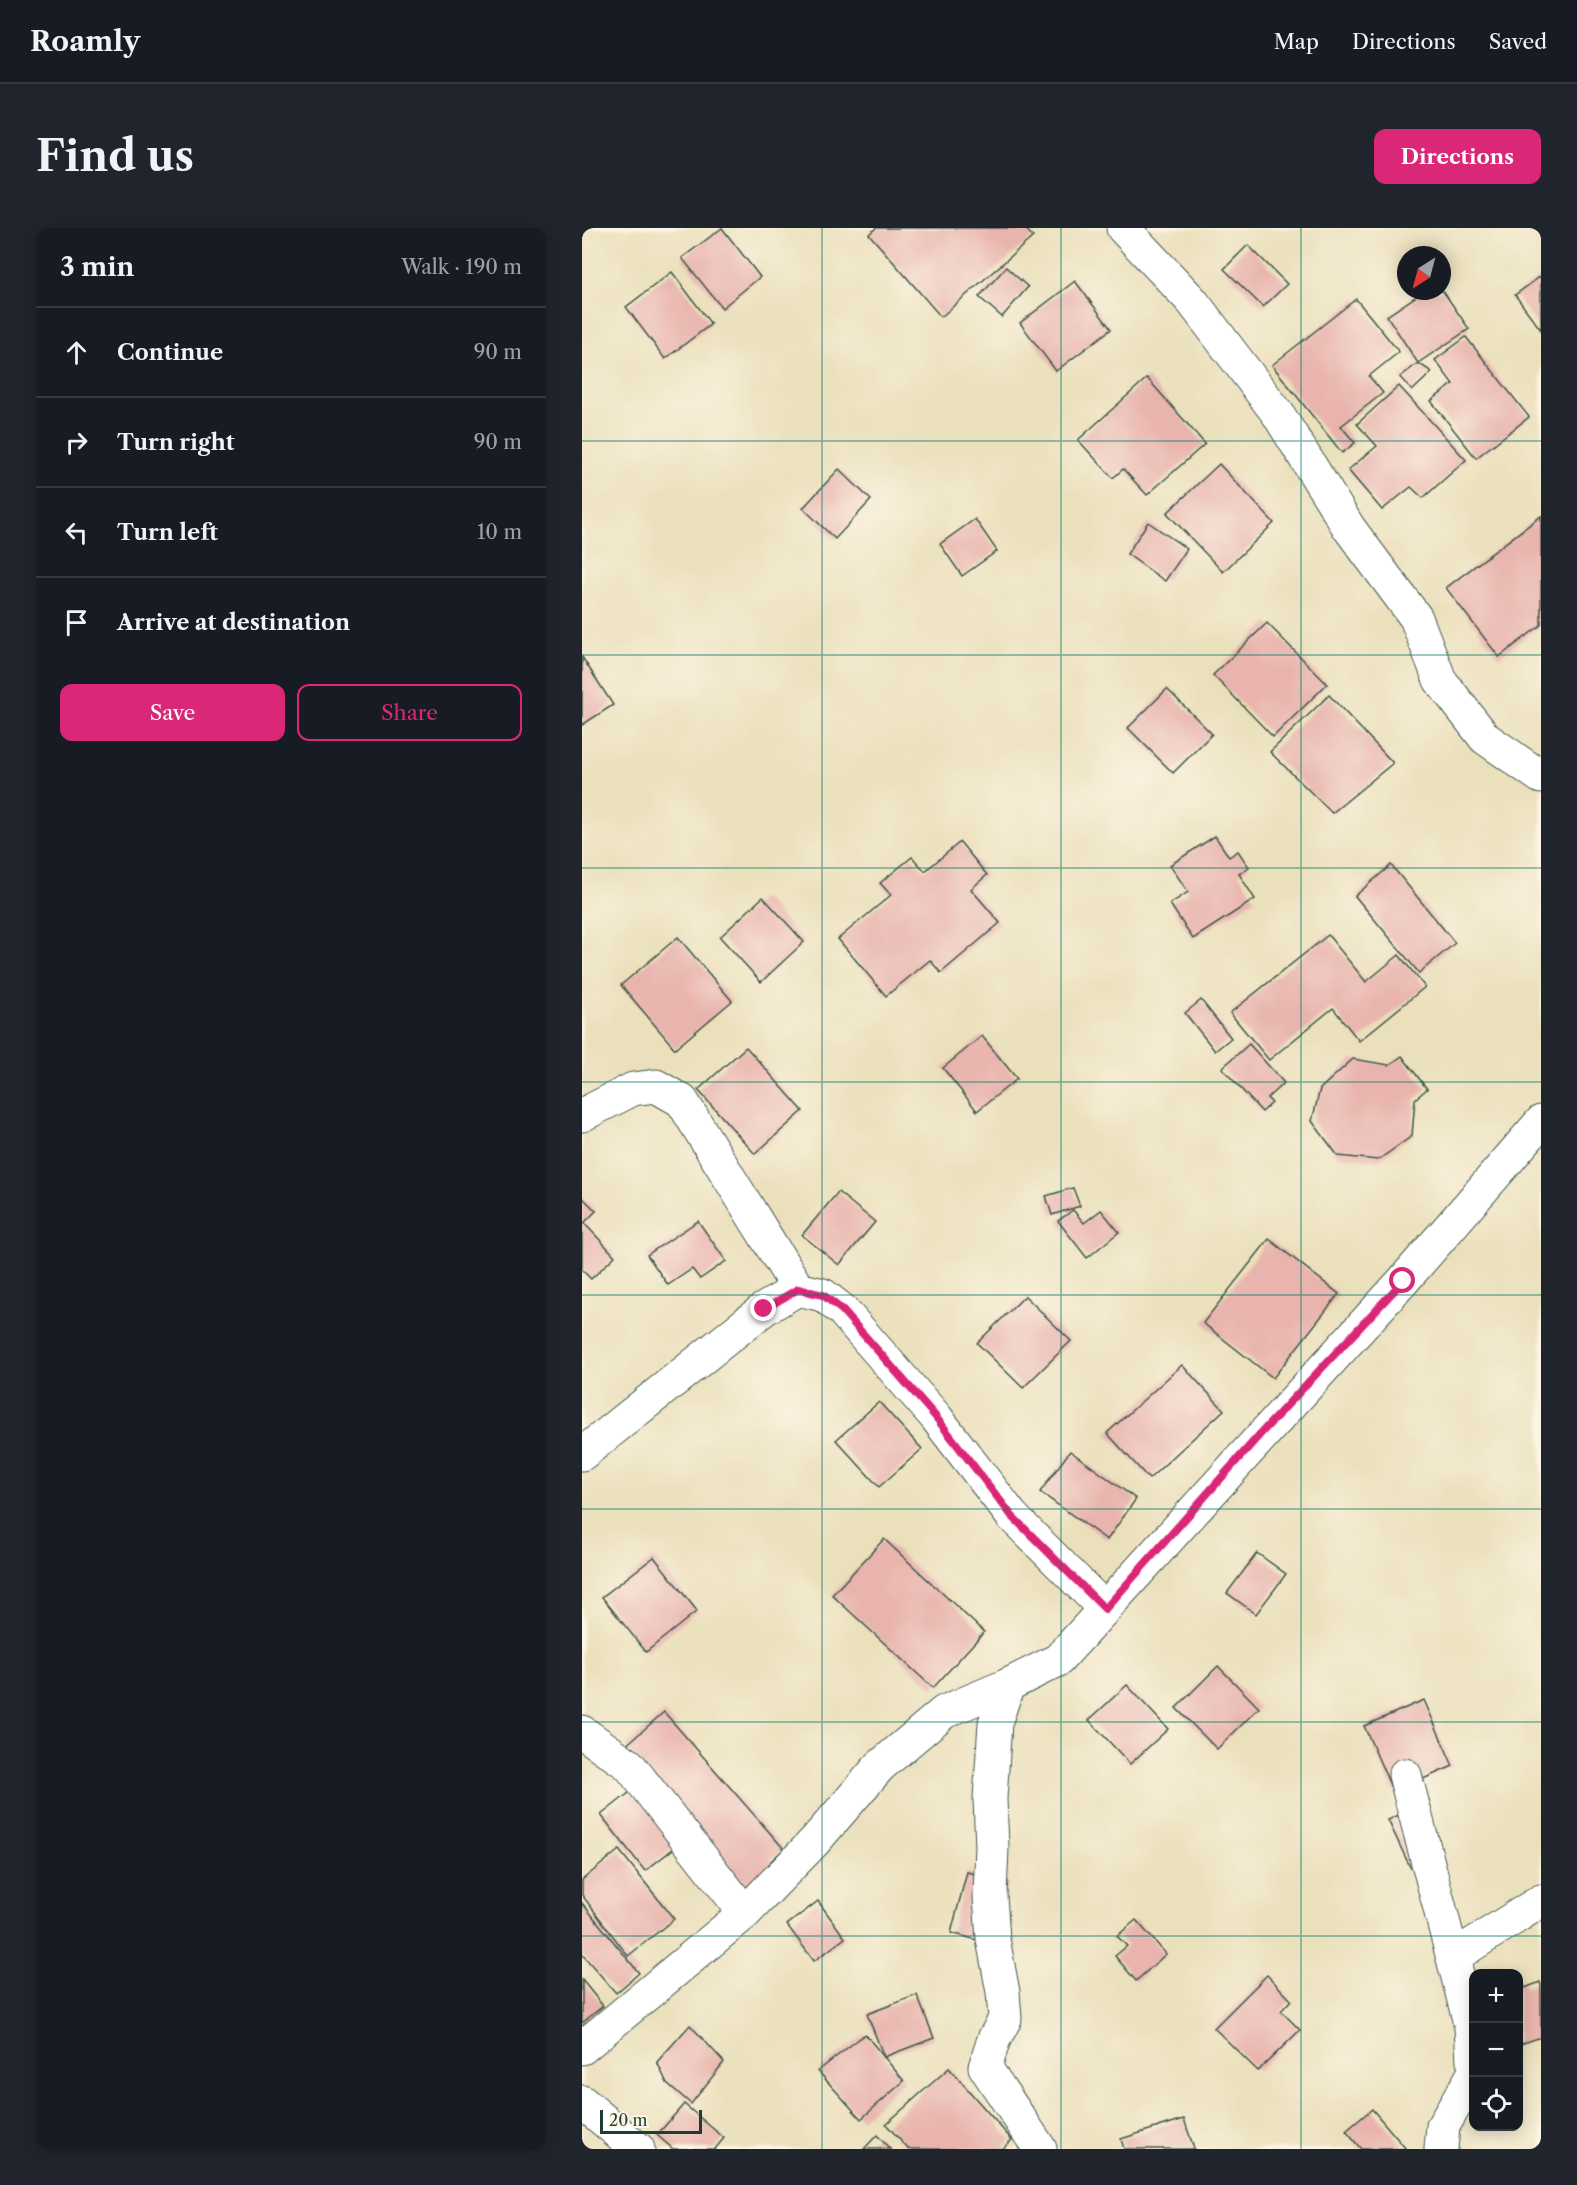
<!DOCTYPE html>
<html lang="en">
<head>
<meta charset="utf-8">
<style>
	:root { --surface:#171b24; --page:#20242c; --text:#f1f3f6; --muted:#9ea1a6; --line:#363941; --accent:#db2777 }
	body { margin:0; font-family:"Libre Caslon Text",serif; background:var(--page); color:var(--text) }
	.controls { position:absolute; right:18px; bottom:18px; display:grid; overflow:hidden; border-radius:12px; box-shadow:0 3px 15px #0003 }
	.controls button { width:54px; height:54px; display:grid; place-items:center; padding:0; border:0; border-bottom:2px solid var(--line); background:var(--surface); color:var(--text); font:30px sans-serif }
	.compass { position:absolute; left:815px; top:18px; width:54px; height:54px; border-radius:50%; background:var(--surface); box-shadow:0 3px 15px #0003; rotate:216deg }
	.scale { position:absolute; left:18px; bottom:15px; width:102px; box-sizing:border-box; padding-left:6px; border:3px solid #1f3d34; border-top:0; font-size:16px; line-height:21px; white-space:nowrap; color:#1f3d34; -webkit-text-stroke:4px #fcf5e5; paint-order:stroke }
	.stop { position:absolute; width:18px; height:18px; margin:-14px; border:4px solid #db2777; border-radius:50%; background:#fff }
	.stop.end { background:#db2777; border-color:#fff; box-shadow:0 2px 6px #0008 }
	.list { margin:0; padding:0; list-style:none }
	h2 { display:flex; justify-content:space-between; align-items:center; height:78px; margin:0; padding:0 24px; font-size:26px }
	h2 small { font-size:20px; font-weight:400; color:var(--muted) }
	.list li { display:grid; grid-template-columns:39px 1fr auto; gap:18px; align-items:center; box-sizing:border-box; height:90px; padding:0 24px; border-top:2px solid var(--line) }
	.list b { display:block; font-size:22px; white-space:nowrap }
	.list em { font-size:20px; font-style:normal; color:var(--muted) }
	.actions { display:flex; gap:12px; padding:18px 24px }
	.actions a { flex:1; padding:14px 0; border:2px solid var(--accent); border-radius:12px; text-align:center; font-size:21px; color:var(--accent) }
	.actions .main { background:var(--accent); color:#fff }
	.icon { flex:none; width:33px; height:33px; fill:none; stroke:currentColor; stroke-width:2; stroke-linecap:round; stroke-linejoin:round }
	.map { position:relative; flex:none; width:959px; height:1921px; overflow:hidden; border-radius:12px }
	header { display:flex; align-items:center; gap:36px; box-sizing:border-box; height:84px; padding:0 30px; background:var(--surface); border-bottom:2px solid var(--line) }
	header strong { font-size:28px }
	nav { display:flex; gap:33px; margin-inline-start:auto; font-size:21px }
	.intro { display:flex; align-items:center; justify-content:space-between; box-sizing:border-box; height:144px; padding:0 36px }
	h1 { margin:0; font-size:42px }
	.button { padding:15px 27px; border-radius:12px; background:var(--accent); color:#fff; font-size:21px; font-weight:700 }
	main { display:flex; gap:36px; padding:0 36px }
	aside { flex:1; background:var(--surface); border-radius:12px; box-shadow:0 3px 15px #0003 }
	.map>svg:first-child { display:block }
</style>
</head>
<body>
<header>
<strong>Roamly</strong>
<nav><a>Map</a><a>Directions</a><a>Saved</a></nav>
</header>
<div class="intro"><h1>Find us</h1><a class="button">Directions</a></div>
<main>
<aside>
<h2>3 min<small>Walk · 190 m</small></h2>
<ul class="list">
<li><svg class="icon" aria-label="ahead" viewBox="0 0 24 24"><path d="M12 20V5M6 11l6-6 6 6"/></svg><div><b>Continue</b></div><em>90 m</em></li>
<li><svg class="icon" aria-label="right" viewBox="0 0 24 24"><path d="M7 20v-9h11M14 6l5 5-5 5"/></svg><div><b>Turn right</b></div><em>90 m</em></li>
<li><svg class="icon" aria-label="left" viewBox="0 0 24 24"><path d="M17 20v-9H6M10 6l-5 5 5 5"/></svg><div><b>Turn left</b></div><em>10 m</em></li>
<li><svg class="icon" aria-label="arrive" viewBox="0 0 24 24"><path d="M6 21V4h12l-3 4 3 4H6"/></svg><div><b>Arrive at destination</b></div></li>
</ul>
<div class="actions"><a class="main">Save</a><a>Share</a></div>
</aside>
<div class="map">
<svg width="959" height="1921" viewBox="0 0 959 1921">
	<rect width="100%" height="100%" fill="#fcf5e5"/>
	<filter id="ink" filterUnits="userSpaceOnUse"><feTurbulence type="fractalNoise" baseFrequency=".0167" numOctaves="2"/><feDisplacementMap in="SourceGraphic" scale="12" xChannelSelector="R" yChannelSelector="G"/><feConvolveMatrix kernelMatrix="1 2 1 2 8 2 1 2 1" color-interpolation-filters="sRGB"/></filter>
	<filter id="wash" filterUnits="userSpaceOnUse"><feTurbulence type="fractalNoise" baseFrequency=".008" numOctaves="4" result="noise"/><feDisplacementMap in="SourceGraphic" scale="24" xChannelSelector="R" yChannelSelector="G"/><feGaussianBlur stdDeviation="1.35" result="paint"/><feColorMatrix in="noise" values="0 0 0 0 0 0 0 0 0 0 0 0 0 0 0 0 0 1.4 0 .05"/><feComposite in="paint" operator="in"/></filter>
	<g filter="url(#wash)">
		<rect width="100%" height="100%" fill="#ebe0bc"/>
		<g id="blocks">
			<g fill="#e8b4ad">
				<path d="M140,0L178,49L140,80L100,30Z"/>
				<path d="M294,0H443L451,9L359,89L287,6Z"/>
				<path d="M666,17L705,56L681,79L642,41Z"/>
				<path d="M424,39L446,59L420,89L397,69Z"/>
				<path d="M90,44L129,96L83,131L44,79Z"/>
				<path d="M959,48V102L933,67Z"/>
				<path d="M493,53L529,101L474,143L438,95Z"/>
				<path d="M842,63H861L887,101L836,135L850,144L830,163L818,149L836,135L805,88Z"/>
				<path d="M774,71L817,124L787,148L801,165L759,198L773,215L760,225L690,137Z"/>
				<path d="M884,109L947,189L894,230L849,173L871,156L853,132Z"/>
				<path d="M565,150L623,216L565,267L541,241L531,250L496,212Z"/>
				<path d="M817,158L884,232L841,270L829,259L800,282L766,242L795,218L775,196Z"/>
				<path d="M637,236L692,295L641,344L585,285Z"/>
				<path d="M257,241L289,272L253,311L221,280Z"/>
				<path d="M959,288V397L917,429L864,360Z"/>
				<path d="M393,291L415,323L380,348L358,316Z"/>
				<path d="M566,294L605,321L583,353L545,326Z"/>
				<path d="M685,395L745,456L691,509L631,447Z"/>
				<path d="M0,429L31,477L0,497Z"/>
				<path d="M585,461L630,506L591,545L546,500Z"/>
				<path d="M747,467L811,535L750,585L688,524Z"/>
				<path d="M633,608L647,629L656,623L667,639L657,646L673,671L611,711L588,676L606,664L588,637Z"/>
				<path d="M378,614L405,647L389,661L418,695L359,745L348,732L304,768L256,711L309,667L298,655L330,629L343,643Z"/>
				<path d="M809,637L873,715L837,745L773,668Z"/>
				<path d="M181,669L222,714L179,754L138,709Z"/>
				<path d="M746,707L784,754L817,727L843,759L777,813L751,780L687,832L648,785Z"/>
				<path d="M96,709L150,773L93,821L39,757Z"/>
				<path d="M619,772L649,810L633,823L603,785Z"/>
				<path d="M400,808L435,851L395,883L361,840Z"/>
				<path d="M667,816L702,855L685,870L690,875L680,884L640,840Z"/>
				<path d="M164,819L221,883L173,926L116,862Z"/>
				<path d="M820,828L845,861L833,871L830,908L796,932L756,928L730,893L738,861L771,831L807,837Z"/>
				<path d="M491,960L498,978L470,987L464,968Z"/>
				<path d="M256,964L293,994L257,1037L220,1007Z"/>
				<path d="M0,969L14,983L2,995L33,1028L9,1051L0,1042Z"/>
				<path d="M491,982L502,995L519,982L537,1004L505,1030L476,993Z"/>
				<path d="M116,993L144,1033L118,1051L110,1041L86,1057L65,1027Z"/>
				<path d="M687,1011L757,1066L691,1150L621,1095Z"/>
				<path d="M443,1068L489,1113L441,1160L395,1115Z"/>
				<path d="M600,1137L642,1182L567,1251L525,1205Z"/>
				<path d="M297,1174L340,1221L297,1259L254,1212Z"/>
				<path d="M488,1223L554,1271L525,1312L458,1264Z"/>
				<path d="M302,1311L402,1404L351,1460L250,1367Z"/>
				<path d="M675,1325L704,1346L674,1386L645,1365Z"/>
				<path d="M72,1329L115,1383L64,1424L20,1369Z"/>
				<path d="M636,1438L677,1480L635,1521L594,1480Z"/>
				<path d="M545,1457L586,1501L548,1536L507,1492Z"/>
				<path d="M842,1472L871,1538L811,1564L782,1498Z"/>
				<path d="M82,1484L202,1621L189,1633L208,1655L180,1679L42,1519Z"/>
				<path d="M57,1557L101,1613L63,1643L19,1587Z"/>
				<path d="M830,1581L852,1628L828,1639L806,1592Z"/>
				<path d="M37,1622L92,1691L46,1728L0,1667V1652Z"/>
				<path d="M385,1644L426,1654L411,1716L369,1705Z"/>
				<path d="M236,1673L263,1710L232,1733L205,1697Z"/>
				<path d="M0,1675L57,1745L34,1765L0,1726Z"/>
				<path d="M554,1692L584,1726L554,1753L533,1728L545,1718L535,1708Z"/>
				<path d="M685,1747L709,1772L699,1783L718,1802L676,1843L632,1800Z"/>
				<path d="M0,1752L21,1778L0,1795Z"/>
				<path d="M940,1753L943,1760L958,1754L959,1757V1809L936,1817V1755Z"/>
				<path d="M335,1767L352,1810L302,1829L285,1786Z"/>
				<path d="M108,1797L142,1834L109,1876L85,1855L75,1834Z"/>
				<path d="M283,1806L322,1853L279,1891L236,1843Z"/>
				<path d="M367,1840L430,1912L420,1921H326L304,1896Z"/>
				<path d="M102,1876L142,1910L133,1921H91L75,1907Z"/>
				<path d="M790,1881L824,1921H779L764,1903Z"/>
				<path d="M602,1891L612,1921H542L539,1911Z"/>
				<path d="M295,1907L308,1921H282Z"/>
			</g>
		</g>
	</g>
	<g filter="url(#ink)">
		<use href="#blocks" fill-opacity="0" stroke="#3e5548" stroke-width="1.5"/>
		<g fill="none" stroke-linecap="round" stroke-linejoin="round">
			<g stroke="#3e5548" stroke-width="35">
				<g id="street">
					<path d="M541,0L610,73L696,186L767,300L834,390L858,452L903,510L959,549"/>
					<path d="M0,887L51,861L74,858L100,873L216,1061"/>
					<path d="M0,1226L182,1081L216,1061L241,1067L260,1082L353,1188L430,1288L523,1381"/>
					<path d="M426,1457L413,1495L408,1571L410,1619L408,1668L411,1711L421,1764L423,1791L412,1811L403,1839L458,1921"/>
					<path d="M0,1504L47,1537L163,1685"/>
					<path d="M823,1547L889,1799L891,1833"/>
					<path d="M871,1729L959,1673"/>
					<path d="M0,1820L163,1685L232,1614L297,1539L362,1484L426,1457L476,1432L821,1053L959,894"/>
					<path d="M0,1874L56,1921"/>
					<path d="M859,1921L861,1898L891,1847"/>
				</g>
			</g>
			<use href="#street" stroke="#fff" stroke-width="33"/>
		</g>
	</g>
	<g fill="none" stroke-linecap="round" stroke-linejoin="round" filter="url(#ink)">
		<path stroke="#db2777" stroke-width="8" d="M182,1081L216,1061L241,1067L260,1082L353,1188L430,1288L523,1381L680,1204L821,1053"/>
	</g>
	<path fill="none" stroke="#0f766e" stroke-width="1.5" stroke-opacity="0.55" d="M240,0V1921M479,0V1921M719,0V1921M0,213H959M0,427H959M0,640H959M0,854H959M0,1067H959M0,1281H959M0,1494H959M0,1708H959"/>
</svg>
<div class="controls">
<button>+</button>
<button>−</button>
<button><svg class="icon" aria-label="locate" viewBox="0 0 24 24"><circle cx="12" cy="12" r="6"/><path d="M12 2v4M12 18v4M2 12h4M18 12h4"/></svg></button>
</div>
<svg class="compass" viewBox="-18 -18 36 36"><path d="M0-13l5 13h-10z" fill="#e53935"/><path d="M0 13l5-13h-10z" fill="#9ea1a6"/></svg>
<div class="scale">20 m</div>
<div class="stop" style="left:821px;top:1053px"></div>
<div class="stop end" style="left:182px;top:1081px"></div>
</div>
</main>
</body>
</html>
